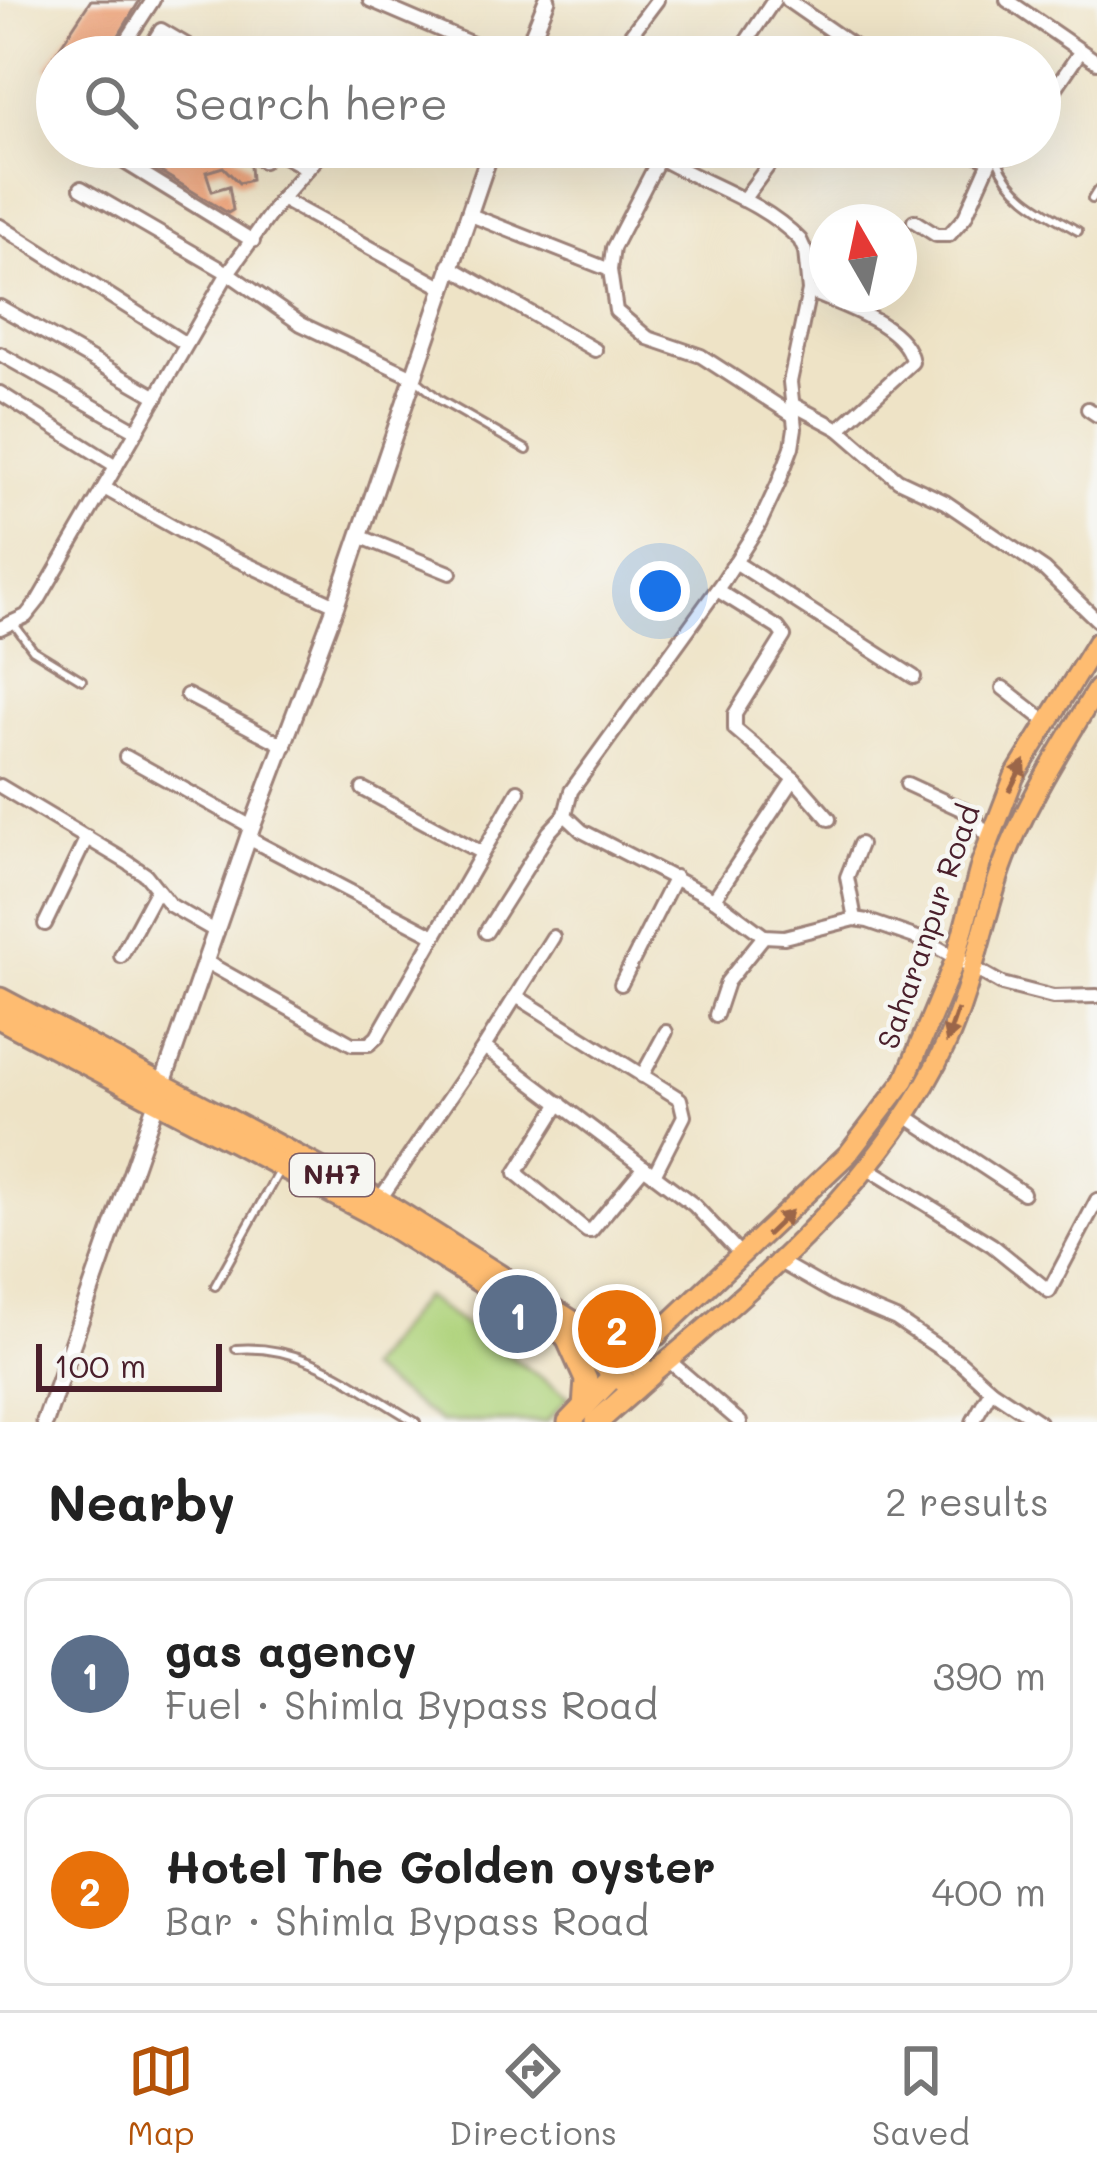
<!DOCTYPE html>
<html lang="en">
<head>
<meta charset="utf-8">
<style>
	:root { --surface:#fff; --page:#f6f6f6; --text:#222; --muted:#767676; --line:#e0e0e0; --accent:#b45309 }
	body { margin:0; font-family:Mali,sans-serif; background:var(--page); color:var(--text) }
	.compass { position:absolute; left:809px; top:204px; width:108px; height:108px; border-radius:50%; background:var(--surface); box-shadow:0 12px 48px #0002; rotate:351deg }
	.scale { position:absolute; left:36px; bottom:30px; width:186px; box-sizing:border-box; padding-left:12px; border:6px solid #4a1f2b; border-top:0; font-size:33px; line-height:42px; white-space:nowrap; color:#4a1f2b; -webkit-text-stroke:9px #f6f6f2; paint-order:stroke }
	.you { position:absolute; left:660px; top:591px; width:42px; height:42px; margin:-30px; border:9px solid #fff; border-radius:50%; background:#1a73e8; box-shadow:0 0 0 18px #1a73e833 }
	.badge { display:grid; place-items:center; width:78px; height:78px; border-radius:50%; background:var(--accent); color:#fff; font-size:39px; font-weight:700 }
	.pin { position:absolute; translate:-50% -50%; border:6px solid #fff; box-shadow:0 3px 12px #0006 }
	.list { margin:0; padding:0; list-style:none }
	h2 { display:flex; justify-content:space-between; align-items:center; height:156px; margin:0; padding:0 48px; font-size:51px }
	h2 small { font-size:39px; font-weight:400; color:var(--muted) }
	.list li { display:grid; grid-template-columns:78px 1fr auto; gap:36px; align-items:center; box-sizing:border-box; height:192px; margin:0 24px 24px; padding:0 24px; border:3px solid var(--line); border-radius:24px }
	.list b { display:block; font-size:45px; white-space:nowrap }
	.list p { margin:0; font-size:39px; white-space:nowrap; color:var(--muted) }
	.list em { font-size:39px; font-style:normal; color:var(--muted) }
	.icon { flex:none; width:66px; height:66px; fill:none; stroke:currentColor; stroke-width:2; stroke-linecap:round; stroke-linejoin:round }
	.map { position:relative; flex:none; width:1097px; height:1422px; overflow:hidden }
	.search { position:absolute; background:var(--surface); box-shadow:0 12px 48px #0002; left:36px; right:36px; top:36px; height:132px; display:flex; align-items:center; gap:30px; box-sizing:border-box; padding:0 42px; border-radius:66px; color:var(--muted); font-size:45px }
	.sheet { height:588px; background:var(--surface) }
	nav { display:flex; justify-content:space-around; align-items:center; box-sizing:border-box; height:168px; border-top:3px solid var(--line); background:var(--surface); font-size:33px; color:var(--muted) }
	nav a { display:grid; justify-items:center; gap:6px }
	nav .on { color:var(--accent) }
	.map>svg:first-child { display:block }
</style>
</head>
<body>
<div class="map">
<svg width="1097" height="1422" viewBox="0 0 1097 1422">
	<rect width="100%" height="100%" fill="#f6f6f2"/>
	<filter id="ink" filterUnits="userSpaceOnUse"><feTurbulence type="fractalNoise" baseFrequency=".00833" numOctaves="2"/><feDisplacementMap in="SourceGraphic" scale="24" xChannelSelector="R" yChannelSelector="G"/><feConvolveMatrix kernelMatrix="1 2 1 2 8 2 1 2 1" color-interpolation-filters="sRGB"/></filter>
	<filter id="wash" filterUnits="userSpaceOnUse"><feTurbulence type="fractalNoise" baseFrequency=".004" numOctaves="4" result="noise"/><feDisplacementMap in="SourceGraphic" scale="48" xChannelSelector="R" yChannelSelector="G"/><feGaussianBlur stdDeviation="2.7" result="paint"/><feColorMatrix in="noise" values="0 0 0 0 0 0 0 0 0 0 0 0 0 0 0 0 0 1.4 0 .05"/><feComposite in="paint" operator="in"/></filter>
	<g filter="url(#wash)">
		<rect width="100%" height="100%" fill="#eee3c6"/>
		<path fill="#afd37c" stroke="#7c7954" stroke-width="3" d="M423,1297H424L569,1397L546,1422H441L366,1370Z"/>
		<g id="blocks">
			<g fill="#eda379">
				<path d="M91,0H140L106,57H57V75L46,68Z"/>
				<path d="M120,147H144L146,152L172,147H225L250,166L251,180L239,183L223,167L206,172L212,191L229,186L233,210L228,213Z"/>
			</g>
		</g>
	</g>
	<g filter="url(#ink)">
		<use href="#blocks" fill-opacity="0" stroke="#9c8178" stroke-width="3"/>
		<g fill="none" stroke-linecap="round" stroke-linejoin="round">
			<g stroke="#9c8178" stroke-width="12">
				<g id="service">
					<path d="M998,161C1012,197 1046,212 1078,231"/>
					<path d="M1092,199L1097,191"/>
					<path d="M414,378L440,400L527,450"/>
					<path d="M14,624L33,650L82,680"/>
					<path d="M215,1286L280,1169"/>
					<path d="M236,1349C306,1343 358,1389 416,1422"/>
				</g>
			</g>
			<g stroke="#9c8178" stroke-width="18">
				<g id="minor">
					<path d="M370,0L503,57"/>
					<path d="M787,0L869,57"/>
					<path d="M1007,0L1097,62"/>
					<path d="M116,57L153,0"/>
					<path d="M144,57L161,30L207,57"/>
					<path d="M614,57L657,0"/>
					<path d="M736,57L774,0"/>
					<path d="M1040,111L1080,52"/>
					<path d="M100,147L253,241"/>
					<path d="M239,147L263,161L273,150L306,168"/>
					<path d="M642,147C691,181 758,196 800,240L805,251L809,291L790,382L795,428L792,447L778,484L759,525L723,581L571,791L565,815L582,831L714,899L764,936L784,937L855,919L868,921L926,941L1002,984L1053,997L1097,996"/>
					<path d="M665,147L613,248L610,270L616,311L648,338L701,356L794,416"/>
					<path d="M963,147C985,160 995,166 1014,147"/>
					<path d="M81,188L228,273L301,324L411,376"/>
					<path d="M281,199L442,287"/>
					<path d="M743,200L782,147"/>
					<path d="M468,214L610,270"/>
					<path d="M914,221L936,235H949L965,217L990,161"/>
					<path d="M0,226L186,344"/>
					<path d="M449,266L595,350"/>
					<path d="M0,307L157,397"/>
					<path d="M0,354L137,431"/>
					<path d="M0,393L116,466"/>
					<path d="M792,404L839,429L912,362C906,324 840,305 809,291"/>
					<path d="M1088,409L1097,415"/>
					<path d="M839,429L898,480L945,502L1045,570L1097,620"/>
					<path d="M104,488L207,546L336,605"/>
					<path d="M359,536L450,573"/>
					<path d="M735,562L914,677"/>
					<path d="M717,590L778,628L784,636L735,714V729L794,779L829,819"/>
					<path d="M0,628L26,616L38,601L228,273L281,199L327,147"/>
					<path d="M1003,688L1048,723"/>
					<path d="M187,695L285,746"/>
					<path d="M126,757L252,827"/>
					<path d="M907,784L972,814L990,841"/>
					<path d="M0,786L127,862L146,875L170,905L217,932"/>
					<path d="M363,789L482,853"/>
					<path d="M248,838L433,935"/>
					<path d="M714,899L794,779"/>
					<path d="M855,919L847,877L860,844"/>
					<path d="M45,924L87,837"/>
					<path d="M486,932L549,832L565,815"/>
					<path d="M121,956L156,891"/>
					<path d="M206,962L352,1044H369L377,1037L518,791"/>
					<path d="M621,984L675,877"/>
					<path d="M516,996L680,1099L684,1116L654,1175"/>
					<path d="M716,1015L727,982L764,936"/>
					<path d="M484,1047L694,1205L743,1257"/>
					<path d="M642,1076L666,1032"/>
					<path d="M560,1103L516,1173L587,1231H591L644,1167"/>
					<path d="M906,1116L1023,1193"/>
					<path d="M868,1168L992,1245L1049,1291L1097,1200"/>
					<path d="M378,1202L484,1047L553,937"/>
					<path d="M778,1261L834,1293L896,1319L960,1362L991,1390L1039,1422"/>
					<path d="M668,1360L740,1422"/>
					<path d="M973,1422L991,1390"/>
				</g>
			</g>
			<g stroke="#9c8178" stroke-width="21">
				<g id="tertiary">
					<path d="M524,57L547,0"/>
					<path d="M45,1422L252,827L336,605L492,147"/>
				</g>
			</g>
			<g stroke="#9c8178" stroke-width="24">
				<g id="primary">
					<path d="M648,1343L848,1154L905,1080L956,958L981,863L1014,777L1097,642"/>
					<path d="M650,1375C759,1285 888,1172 947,1042C972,986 982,925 1002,867C1025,804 1062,747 1097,689"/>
				</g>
			</g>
			<g stroke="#9c8178" stroke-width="27">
				<g id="trunk">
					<path d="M0,999L379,1200L631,1359L650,1375L597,1422"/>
					<path d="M0,1018L371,1213L572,1339L634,1389"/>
					<path d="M568,1340L586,1380L584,1407"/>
					<path d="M609,1340L631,1344L657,1334"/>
					<path d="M569,1422L623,1366"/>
				</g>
			</g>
			<use href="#service" stroke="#fff" stroke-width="6"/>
			<use href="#minor" stroke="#fff" stroke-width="12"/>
			<use href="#tertiary" stroke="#fff" stroke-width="15"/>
			<use href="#primary" stroke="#febc71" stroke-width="18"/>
			<use href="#trunk" stroke="#febc71" stroke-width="21"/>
		</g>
		<defs><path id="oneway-solid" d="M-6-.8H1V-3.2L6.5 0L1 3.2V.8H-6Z" transform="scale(3)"/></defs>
		<g fill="#9b664a">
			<use href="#oneway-solid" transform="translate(1017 776) rotate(-63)"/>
			<use href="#oneway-solid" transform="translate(952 1026) rotate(109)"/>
			<use href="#oneway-solid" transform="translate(779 1223) rotate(-44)"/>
		</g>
	</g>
	<g text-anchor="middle" stroke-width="9" stroke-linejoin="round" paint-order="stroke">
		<rect fill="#f6f6f2" stroke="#7e6067" stroke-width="3" x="290" y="1154" width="84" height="42" rx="9"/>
		<g font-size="27" font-weight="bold" fill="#4a1f2b">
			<text x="332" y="1184">NH7</text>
		</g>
		<g font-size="30" fill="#4a1f2b" stroke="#f6f6f2">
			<text transform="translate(929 927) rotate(-71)" y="10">Saharanpur Road</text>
		</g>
	</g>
</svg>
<svg class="compass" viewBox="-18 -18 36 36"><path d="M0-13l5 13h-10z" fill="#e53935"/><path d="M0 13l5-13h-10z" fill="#767676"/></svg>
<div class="scale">100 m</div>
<div class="you"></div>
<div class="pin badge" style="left:518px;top:1314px;background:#5c6f8a">1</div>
<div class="pin badge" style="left:617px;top:1329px;background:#e8710a">2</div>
<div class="search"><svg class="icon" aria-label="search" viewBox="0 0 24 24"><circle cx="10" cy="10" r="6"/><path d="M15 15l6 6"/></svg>Search here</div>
</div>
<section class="sheet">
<h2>Nearby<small>2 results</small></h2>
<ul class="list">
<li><span class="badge" style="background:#5c6f8a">1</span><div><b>gas agency</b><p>Fuel · Shimla Bypass Road</p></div><em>390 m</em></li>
<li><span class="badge" style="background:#e8710a">2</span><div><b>Hotel The Golden oyster</b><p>Bar · Shimla Bypass Road</p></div><em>400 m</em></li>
</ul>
</section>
<nav>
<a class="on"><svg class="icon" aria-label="map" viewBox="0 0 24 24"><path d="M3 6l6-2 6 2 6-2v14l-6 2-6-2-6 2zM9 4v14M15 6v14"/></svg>Map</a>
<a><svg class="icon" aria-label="directions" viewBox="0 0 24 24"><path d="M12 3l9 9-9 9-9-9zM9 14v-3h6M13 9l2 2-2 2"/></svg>Directions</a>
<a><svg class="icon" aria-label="saved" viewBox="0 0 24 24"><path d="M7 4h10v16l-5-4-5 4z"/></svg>Saved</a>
</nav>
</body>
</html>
